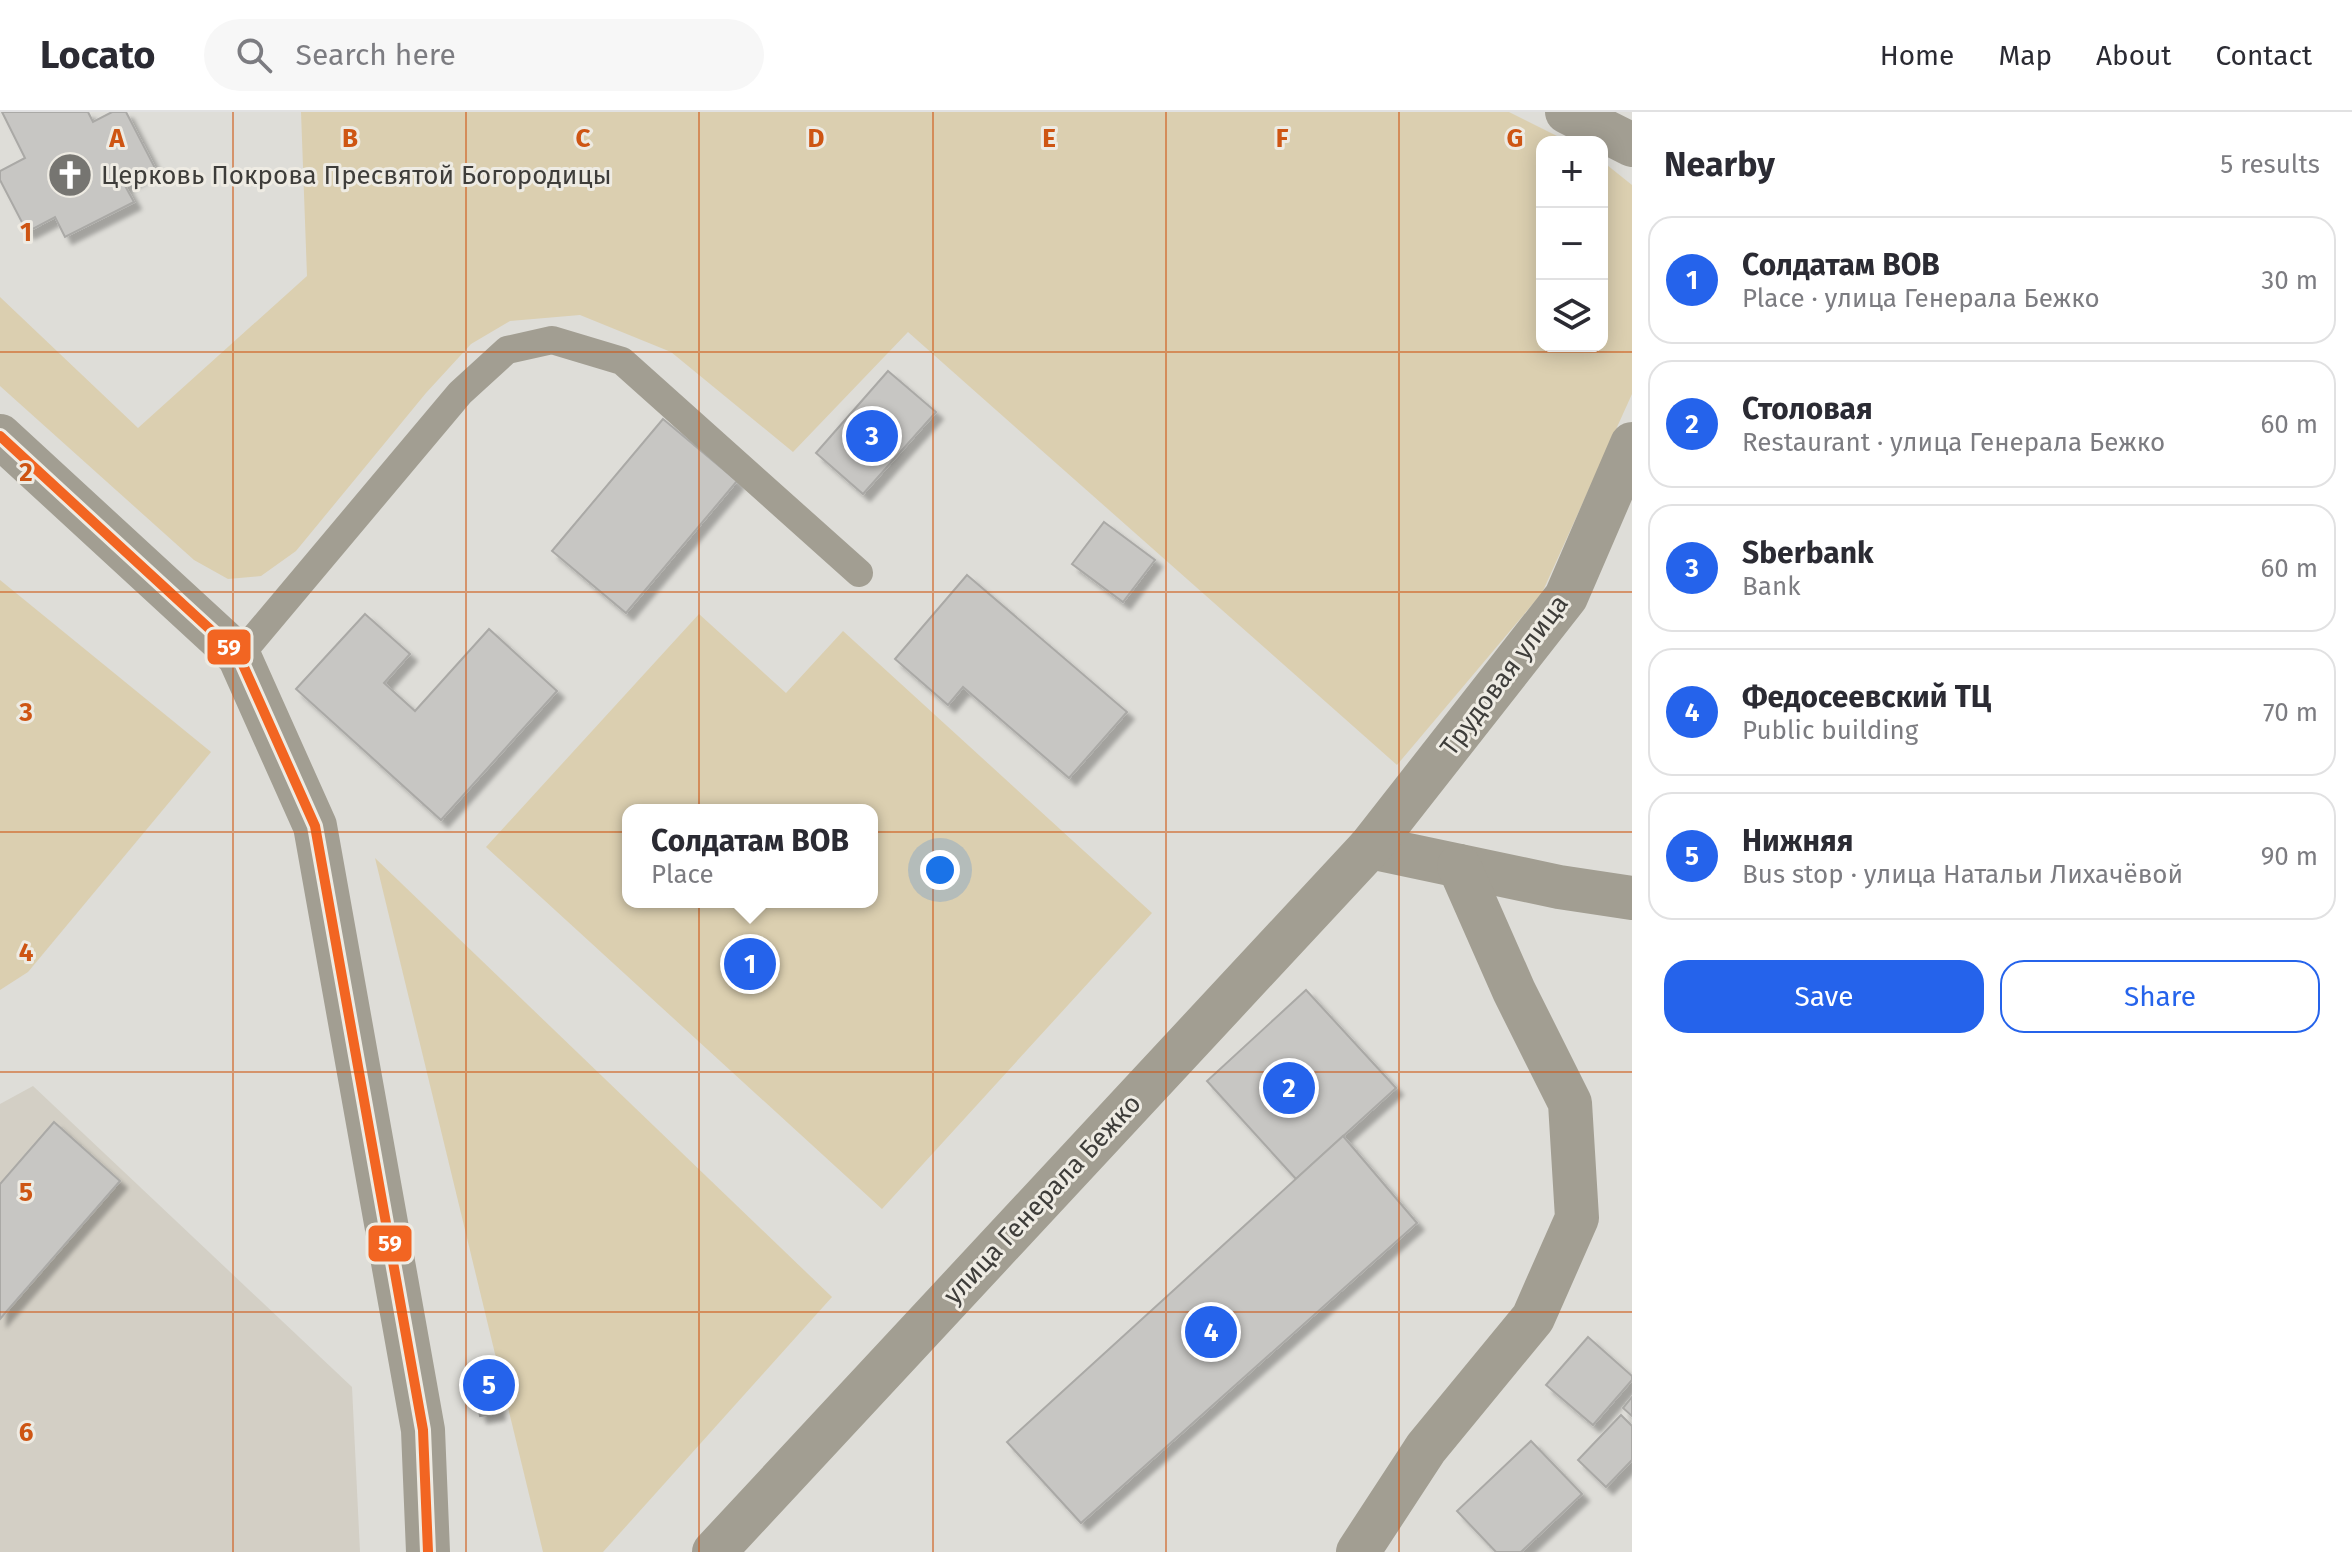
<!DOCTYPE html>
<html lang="en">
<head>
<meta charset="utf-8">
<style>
	:root { --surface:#fff; --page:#f7f7f7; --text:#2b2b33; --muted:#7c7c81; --line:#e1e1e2; --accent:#2563eb }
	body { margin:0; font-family:"Fira Sans",sans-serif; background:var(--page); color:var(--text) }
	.controls { position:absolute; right:24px; top:24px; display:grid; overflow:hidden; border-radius:16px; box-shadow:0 4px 20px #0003 }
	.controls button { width:72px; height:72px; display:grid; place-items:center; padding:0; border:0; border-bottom:2px solid var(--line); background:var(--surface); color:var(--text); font:40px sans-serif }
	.you { position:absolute; left:940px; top:758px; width:28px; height:28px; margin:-20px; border:6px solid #fff; border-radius:50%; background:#1a73e8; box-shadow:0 0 0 12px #1a73e833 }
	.badge { display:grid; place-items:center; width:52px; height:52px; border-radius:50%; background:var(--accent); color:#fff; font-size:26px; font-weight:700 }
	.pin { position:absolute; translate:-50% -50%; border:4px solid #fff; box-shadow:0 2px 8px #0006 }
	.popup { position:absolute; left:622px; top:692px; width:256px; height:104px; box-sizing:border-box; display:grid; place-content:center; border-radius:16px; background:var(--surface); filter:drop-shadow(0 2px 6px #0005); font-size:26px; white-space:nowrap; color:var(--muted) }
	.popup b { font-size:30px; color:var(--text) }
	.popup::after { content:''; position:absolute; left:50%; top:100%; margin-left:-16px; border:16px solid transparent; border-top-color:var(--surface) }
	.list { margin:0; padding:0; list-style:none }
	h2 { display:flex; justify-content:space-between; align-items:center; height:104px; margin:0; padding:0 32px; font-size:34px }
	h2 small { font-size:26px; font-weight:400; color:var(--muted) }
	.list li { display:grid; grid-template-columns:52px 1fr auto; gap:24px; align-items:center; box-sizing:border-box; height:128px; margin:0 16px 16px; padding:0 16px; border:2px solid var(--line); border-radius:24px }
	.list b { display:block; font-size:30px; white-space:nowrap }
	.list p { margin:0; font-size:26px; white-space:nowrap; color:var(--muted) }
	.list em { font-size:26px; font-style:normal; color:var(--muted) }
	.actions { display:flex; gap:16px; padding:24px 32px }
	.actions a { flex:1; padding:18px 0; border:2px solid var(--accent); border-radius:24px; text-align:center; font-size:28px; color:var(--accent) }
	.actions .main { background:var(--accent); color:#fff }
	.icon { flex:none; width:44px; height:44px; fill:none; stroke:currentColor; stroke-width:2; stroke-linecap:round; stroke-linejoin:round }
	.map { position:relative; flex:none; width:1632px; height:1440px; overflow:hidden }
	header { display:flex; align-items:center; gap:48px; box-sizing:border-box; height:112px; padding:0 40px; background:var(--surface); border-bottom:2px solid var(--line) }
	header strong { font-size:38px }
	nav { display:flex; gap:44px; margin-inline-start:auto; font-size:28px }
	.search { width:560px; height:72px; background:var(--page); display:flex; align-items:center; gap:20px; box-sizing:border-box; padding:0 28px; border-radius:44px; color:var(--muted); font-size:30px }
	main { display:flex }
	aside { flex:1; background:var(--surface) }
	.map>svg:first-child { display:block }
</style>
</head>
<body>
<header>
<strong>Locato</strong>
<div class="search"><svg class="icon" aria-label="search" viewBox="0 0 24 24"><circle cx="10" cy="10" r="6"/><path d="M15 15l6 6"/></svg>Search here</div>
<nav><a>Home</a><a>Map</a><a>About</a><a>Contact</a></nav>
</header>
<main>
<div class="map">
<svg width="1632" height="1440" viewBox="0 0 1632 1440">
	<defs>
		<filter id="shadow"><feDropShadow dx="7" dy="7" stdDeviation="2" flood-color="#0004"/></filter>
	</defs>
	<rect width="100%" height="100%" fill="#deddd8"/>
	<path fill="#d3cfc5" d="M33,974L352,1275L360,1440H0V992Z"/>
	<g fill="#dbcfb0" fill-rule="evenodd">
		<path d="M301,0H1509L1569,30H1542V234H1602V49L1632,73V282L1542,481L1397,653L908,220L793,340L671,240L580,203L510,209L471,232L426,281L296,439L261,464L228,467L194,448L0,274V185L138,316L307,164Z"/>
		<path d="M0,468L211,640L28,860L0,878Z"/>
		<path d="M699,502L786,581L843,519L1152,801L882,1097L486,735ZM628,698H872V790H628Z"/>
		<path d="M375,746L832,1185L603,1440H543Z"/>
	</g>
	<g fill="#c7c6c3" stroke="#aaa9a6" stroke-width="2" filter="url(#shadow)">
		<path d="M2,0H88L93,10L112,0H126L155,56L124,72L134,90L65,125L55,105L27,120L0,68V59L25,46Z"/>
		<path d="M888,259L936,300L863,382L816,341Z"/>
		<path d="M663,307L737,369L626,501L552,439Z"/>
		<path d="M1104,410L1155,448L1123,490L1072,452Z"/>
		<path d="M967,463L1127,600L1069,666L963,575L948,593L895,547Z"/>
		<path d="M365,502L410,542L384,571L415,599L489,517L557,579L441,708L296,577Z"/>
		<path d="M1306,878L1396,976L1296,1067L1207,969Z"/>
		<path d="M54,1010L120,1069L0,1207V1072Z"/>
		<path d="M1343,1024L1417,1111L1081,1411L1007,1330Z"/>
		<path d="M1588,1225L1632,1264V1268L1593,1313L1546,1273Z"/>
		<path d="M490,1253L498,1301L480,1304L471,1256Z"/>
		<path d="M1632,1285V1304L1623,1296Z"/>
		<path d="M1621,1303L1632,1314V1348L1606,1375L1578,1348Z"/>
		<path d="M1531,1329L1582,1382L1521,1440H1496L1457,1399Z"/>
	</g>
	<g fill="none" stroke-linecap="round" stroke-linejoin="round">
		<path stroke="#a29e92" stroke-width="28" d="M239,544L460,281L507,238L552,228L622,249L859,461"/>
		<g stroke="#a29e92" stroke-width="44">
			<path d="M1567,0L1632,33"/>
			<path d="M0,324L239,544L315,714L423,1318L428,1440"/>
			<path d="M1370,735L1559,775L1632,786"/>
			<path d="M714,1440L1370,735L1566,485L1632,332"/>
			<path d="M1358,1440L1426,1336L1533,1206L1577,1106L1570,991L1514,879L1459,754"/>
		</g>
		<g stroke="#eeebe3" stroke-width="16">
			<path id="bus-1" d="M0,324L239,544L315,714L423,1318L428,1440"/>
		</g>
		<use href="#bus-1" stroke="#f26522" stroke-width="10"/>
	</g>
	<path fill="none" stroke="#ce5513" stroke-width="2" stroke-opacity="0.55" d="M233,0V1440M466,0V1440M699,0V1440M933,0V1440M1166,0V1440M1399,0V1440M0,240H1632M0,480H1632M0,720H1632M0,960H1632M0,1200H1632"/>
	<defs>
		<g id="church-disc" transform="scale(2.3)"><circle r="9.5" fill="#767571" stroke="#eeebe3"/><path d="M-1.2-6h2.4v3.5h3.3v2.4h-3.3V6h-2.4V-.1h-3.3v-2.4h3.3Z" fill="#fff"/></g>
	</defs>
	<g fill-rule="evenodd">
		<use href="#church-disc" x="70" y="63"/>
	</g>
	<g text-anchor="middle" stroke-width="6" stroke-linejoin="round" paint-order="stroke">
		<g font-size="26" fill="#3e3d3a" stroke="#eeebe3" text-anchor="start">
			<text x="101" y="72">Церковь Покрова Пресвятой Богородицы</text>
		</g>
		<g font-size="26" fill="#3e3d3a" stroke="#eeebe3">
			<text transform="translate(1504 563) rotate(-53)" y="9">Трудовая улица</text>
			<text transform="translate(1042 1087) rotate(-47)" y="9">улица Генерала Бежко</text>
		</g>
	</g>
	<g font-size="26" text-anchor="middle" font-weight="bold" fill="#ce5513" stroke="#eeebe3" stroke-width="6" stroke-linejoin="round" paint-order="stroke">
		<text x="117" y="35">A</text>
		<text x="350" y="35">B</text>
		<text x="583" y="35">C</text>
		<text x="816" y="35">D</text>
		<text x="1049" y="35">E</text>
		<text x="1282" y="35">F</text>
		<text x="1515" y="35">G</text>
		<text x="26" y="129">1</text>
		<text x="26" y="369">2</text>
		<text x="26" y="609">3</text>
		<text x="26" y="849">4</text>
		<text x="26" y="1089">5</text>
		<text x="26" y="1329">6</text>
	</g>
	<g stroke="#eeebe3" stroke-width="3">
		<rect x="206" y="516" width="46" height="38" rx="8" fill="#f26522"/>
		<rect x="367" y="1112" width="46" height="39" rx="8" fill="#f26522"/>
	</g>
	<g font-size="22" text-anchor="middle" font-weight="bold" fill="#fff">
		<text x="229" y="543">59</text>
		<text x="390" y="1139">59</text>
	</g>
</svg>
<div class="controls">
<button>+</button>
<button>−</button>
<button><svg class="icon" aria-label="layers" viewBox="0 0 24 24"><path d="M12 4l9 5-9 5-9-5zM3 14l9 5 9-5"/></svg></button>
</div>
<div class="you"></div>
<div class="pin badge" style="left:750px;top:852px">1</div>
<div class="popup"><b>Солдатам ВОВ</b>Place</div>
<div class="pin badge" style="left:1289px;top:976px">2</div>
<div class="pin badge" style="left:872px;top:324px">3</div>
<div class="pin badge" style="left:1211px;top:1220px">4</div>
<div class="pin badge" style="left:489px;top:1273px">5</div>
</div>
<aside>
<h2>Nearby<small>5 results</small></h2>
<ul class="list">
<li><span class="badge">1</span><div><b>Солдатам ВОВ</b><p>Place · улица Генерала Бежко</p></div><em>30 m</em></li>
<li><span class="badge">2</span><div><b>Столовая</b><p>Restaurant · улица Генерала Бежко</p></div><em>60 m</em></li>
<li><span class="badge">3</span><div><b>Sberbank</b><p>Bank</p></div><em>60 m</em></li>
<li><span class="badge">4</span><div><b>Федосеевский ТЦ</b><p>Public building</p></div><em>70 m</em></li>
<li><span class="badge">5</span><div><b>Нижняя</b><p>Bus stop · улица Натальи Лихачёвой</p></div><em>90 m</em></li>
</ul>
<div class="actions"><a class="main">Save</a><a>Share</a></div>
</aside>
</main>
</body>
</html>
